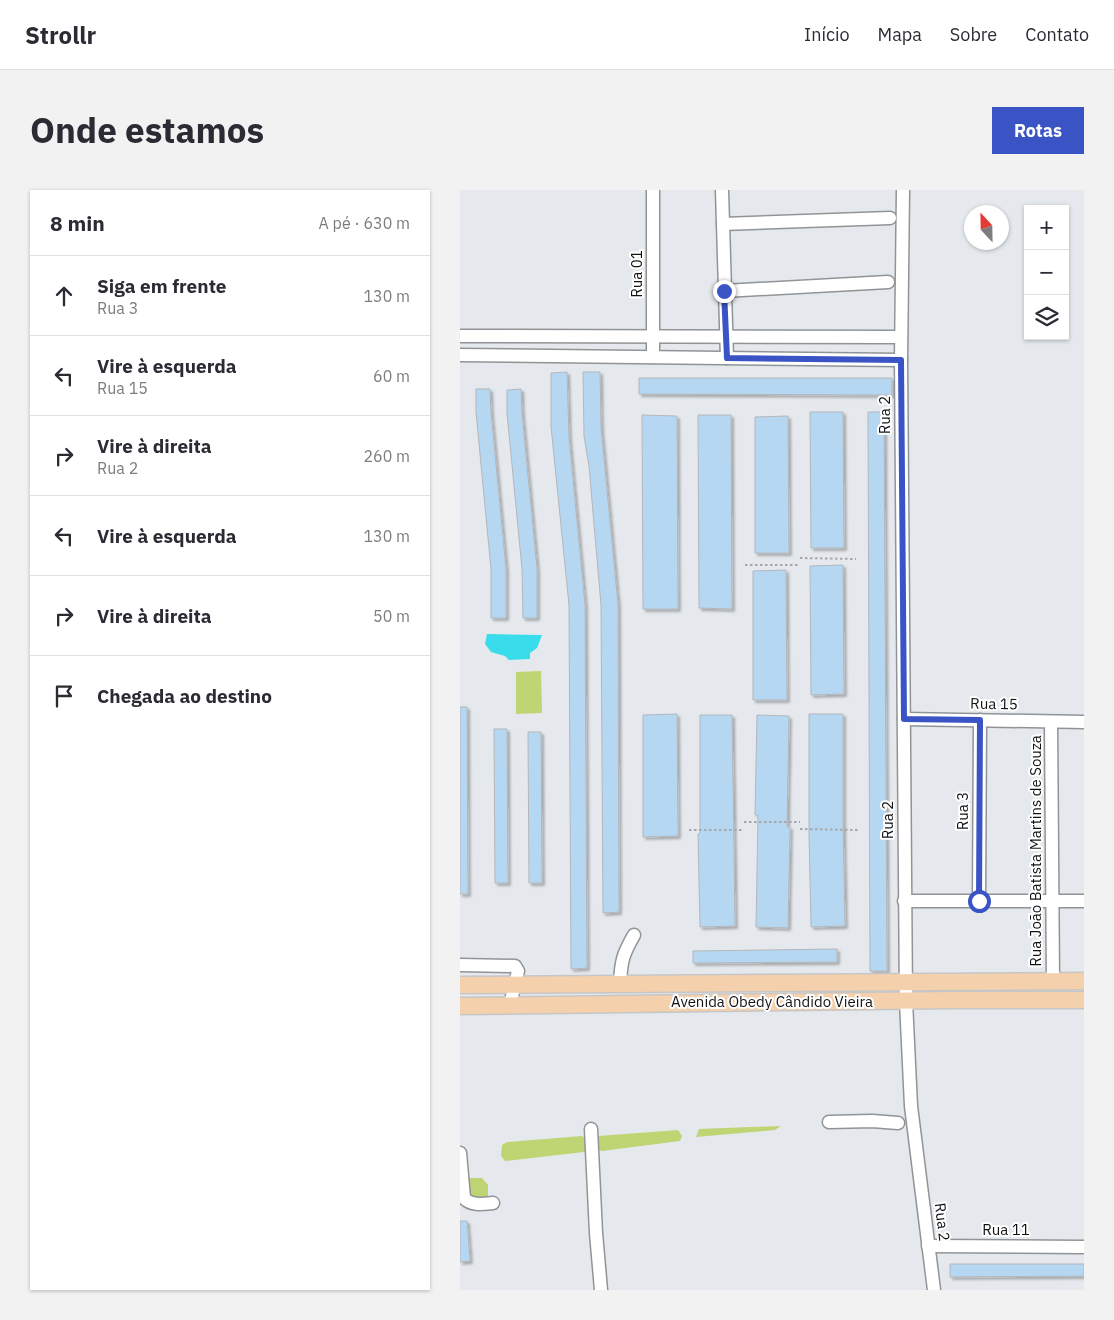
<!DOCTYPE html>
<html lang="pt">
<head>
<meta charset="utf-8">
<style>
	:root { --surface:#fff; --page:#f2f2f3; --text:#2b2b33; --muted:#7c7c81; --line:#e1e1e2; --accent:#3a53c5 }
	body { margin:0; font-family:"IBM Plex Sans",sans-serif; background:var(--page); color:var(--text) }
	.controls { position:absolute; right:15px; top:15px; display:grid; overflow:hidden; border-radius:0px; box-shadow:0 1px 4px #0004 }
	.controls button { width:45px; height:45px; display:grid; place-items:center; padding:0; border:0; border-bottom:1px solid var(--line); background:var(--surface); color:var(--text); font:25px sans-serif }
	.compass { position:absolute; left:504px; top:15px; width:45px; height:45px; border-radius:50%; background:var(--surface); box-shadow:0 1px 4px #0004; rotate:338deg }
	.stop { position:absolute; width:15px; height:15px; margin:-11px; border:4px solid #3a53c5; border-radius:50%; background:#fff }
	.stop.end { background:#3a53c5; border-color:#fff; box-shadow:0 1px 5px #0008 }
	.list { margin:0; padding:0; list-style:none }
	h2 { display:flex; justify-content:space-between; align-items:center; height:65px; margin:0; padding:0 20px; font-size:21px }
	h2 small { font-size:16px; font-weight:400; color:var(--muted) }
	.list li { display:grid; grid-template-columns:32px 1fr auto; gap:15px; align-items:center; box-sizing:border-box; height:80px; padding:0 20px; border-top:1px solid var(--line) }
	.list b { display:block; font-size:19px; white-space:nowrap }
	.list p { margin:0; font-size:16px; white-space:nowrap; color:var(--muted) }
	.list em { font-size:16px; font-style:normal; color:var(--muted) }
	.icon { flex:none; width:28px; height:28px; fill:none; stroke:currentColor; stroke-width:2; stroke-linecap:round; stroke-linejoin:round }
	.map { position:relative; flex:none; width:624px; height:1100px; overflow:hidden; border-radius:0px }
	header { display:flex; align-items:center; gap:30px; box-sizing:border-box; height:70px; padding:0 25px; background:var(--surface); border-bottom:1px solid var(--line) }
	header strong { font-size:24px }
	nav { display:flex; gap:28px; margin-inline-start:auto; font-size:18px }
	.intro { display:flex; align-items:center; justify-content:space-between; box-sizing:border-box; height:120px; padding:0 30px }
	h1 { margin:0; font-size:35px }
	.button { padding:12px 22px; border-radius:0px; background:var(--accent); color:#fff; font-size:18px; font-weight:700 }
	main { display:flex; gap:30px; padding:0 30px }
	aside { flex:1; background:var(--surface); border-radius:0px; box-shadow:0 1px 4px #0004 }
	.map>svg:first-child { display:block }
</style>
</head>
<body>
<header>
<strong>Strollr</strong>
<nav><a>Início</a><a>Mapa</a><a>Sobre</a><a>Contato</a></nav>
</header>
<div class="intro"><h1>Onde estamos</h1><a class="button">Rotas</a></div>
<main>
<aside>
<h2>8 min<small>A pé · 630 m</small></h2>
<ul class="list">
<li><svg class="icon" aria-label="ahead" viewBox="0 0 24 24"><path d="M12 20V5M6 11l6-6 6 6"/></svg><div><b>Siga em frente</b><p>Rua 3</p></div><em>130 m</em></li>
<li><svg class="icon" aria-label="left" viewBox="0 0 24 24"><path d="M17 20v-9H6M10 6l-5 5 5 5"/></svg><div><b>Vire à esquerda</b><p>Rua 15</p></div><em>60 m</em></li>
<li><svg class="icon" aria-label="right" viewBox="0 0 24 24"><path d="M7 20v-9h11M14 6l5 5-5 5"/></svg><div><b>Vire à direita</b><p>Rua 2</p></div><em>260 m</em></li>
<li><svg class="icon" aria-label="left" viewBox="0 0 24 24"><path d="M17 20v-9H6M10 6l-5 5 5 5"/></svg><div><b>Vire à esquerda</b></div><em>130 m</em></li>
<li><svg class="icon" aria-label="right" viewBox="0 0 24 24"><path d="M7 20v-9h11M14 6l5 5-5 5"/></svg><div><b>Vire à direita</b></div><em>50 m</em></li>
<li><svg class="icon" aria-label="arrive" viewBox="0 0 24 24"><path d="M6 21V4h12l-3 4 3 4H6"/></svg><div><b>Chegada ao destino</b></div></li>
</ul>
</aside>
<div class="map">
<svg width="624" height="1100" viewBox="0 0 624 1100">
	<defs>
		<filter id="shadow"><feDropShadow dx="2.5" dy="2.5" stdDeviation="1" flood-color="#0004"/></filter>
	</defs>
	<rect width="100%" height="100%" fill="#e5e9ed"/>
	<g fill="#bfd473">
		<path d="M81,481L82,523L56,524V482Z"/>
		<path d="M321,936L315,940L236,947L239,939Z"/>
		<path d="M218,940L222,946L220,951L142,961L137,959L136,948L138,946Z"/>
		<path d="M122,946L125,949L126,960L124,962L45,971L41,966L42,955L47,952Z"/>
		<path d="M11,988H22L28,995V1008H11L7,1006L8,989Z"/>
	</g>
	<path fill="#39dcea" d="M27,444L82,445L77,458L70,463V469L49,470L45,466L31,462L25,454Z"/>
	<g fill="#b6d7f2" stroke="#b3b7bb" filter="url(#shadow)">
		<path d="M107,182L109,248L125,415L127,778L111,779L109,415L91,236V183Z"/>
		<path d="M123,182H140L141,238L158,415L159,722L143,723L141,415L129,276L124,246Z"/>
		<path d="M179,188H432V205L179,204Z"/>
		<path d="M16,199H30L31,223L46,379V428H31V379L16,222Z"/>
		<path d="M61,199L62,224L77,379V428H63L62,379L47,223V200Z"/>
		<path d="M350,222H383L384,358H351Z"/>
		<path d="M408,222H424L427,781H410Z"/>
		<path d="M182,225L217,226L218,419H183Z"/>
		<path d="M238,225H271L272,419L239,418Z"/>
		<path d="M328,226L329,363H295V227Z"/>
		<path d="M383,375L384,504L351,505L350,376Z"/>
		<path d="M326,380L327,510H293V381Z"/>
		<path d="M0,517H7L8,704H0Z"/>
		<path d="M217,524L218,646L183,647V525Z"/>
		<path d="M349,524H383V631L385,736L351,737L349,644Z"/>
		<path d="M240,525H272L275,736L240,737L238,644L240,643Z"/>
		<path d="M297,525L329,526L327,637H330L328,738L296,737L298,625H295Z"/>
		<path d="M34,539H47L48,693H35Z"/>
		<path d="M68,542H81L82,693H69Z"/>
		<path d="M377,759V772L233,773V761Z"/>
		<path d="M0,1031H7L10,1071L0,1072Z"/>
		<path d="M490,1074H624V1086L490,1087Z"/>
	</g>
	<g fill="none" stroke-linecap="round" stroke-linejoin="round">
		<g stroke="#909497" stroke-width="15">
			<g id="minor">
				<path d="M193,0V167"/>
				<path d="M262,0L267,168"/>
				<path d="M443,0L441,170L446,811L451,916L474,1100"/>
				<path d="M263,34L430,28"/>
				<path d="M264,101L428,92"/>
				<path d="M0,146L441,147"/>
				<path d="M0,165L441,170"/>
				<path d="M444,529L624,532"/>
				<path d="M591,532L593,791"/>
				<path d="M444,711H624"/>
				<path d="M519,711L520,530"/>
				<path d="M0,775L55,776L58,781L50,815"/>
				<path d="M160,793C161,771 163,764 174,745"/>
				<path d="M369,932L412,931L438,933"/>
				<path d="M131,939L136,1043L141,1100"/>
				<path d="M0,963L4,1008C11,1016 23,1014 33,1013"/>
				<path d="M468,1056L624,1057"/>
			</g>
		</g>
		<g stroke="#c6c6c6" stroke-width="19">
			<g id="major">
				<path d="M0,795L624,791"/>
				<path d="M0,816L494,810H624"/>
			</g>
		</g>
		<g stroke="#a4a7ab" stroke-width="2" stroke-dasharray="2.5 2.5" stroke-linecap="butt">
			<path d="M340,368L396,369"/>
			<path d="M285,375H340"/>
			<path d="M284,632H340"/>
			<path d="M340,639L398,640"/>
			<path d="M229,640H284"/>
		</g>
		<use href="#minor" stroke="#fff" stroke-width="12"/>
		<use href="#major" stroke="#f4d0ac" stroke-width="16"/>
	</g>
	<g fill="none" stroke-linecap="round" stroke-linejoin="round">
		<path stroke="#3a53c5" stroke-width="6" d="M264,101L267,168L441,170L444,529L520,530L519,711"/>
	</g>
	<g text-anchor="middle" stroke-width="4" stroke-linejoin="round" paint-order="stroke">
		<g font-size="15" fill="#111213" stroke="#fff">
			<text transform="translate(177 84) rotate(-90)" y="5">Rua 01</text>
			<text transform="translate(425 225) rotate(-90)" y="5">Rua 2</text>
			<text transform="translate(534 514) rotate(1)" y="5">Rua 15</text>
			<text transform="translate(503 621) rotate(-90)" y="5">Rua 3</text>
			<text transform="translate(428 630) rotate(-90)" y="5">Rua 2</text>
			<text transform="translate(576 661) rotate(-90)" y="5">Rua João Batista Martins de Souza</text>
			<text x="312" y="817">Avenida Obedy Cândido Vieira</text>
			<text transform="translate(482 1032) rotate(83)" y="5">Rua 2</text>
			<text x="546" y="1045">Rua 11</text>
		</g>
	</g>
</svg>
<div class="controls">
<button>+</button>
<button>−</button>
<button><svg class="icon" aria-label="layers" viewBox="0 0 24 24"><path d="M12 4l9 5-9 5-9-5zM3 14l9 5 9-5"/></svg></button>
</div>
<svg class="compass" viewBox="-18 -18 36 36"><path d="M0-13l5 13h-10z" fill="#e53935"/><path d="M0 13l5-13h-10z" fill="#7c7c81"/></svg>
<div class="stop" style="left:519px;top:711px"></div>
<div class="stop end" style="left:264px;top:101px"></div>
</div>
</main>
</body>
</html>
